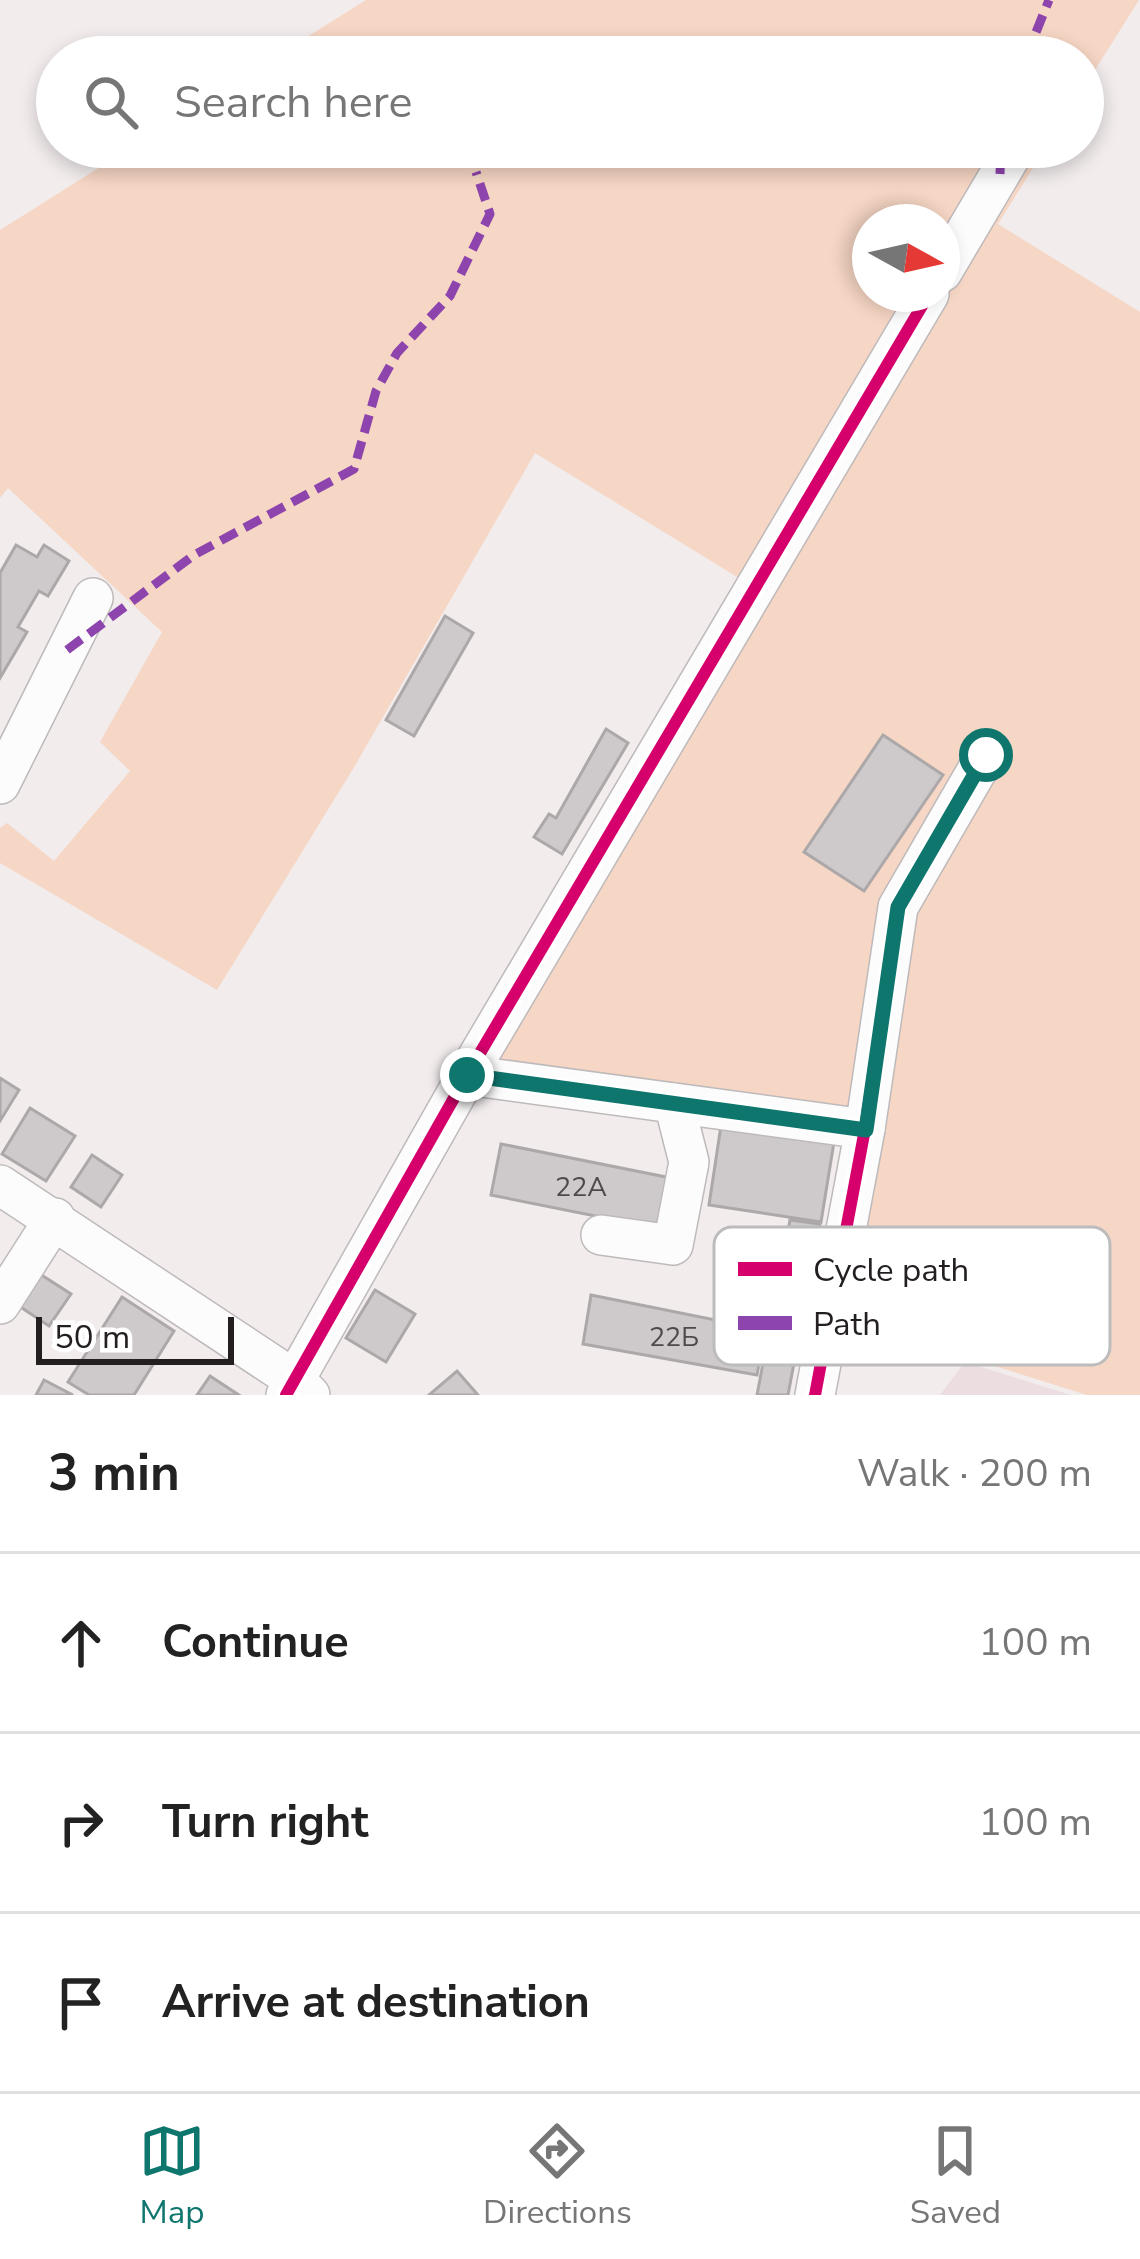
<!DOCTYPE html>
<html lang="en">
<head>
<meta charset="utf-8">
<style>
	:root { --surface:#fff; --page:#f2f2f2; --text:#222; --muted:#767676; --line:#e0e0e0; --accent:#0f766e }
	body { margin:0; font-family:"Nunito Sans",sans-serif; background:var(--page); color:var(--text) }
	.compass { position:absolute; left:852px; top:204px; width:108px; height:108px; border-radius:50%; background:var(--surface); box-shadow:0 6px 18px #0003; rotate:98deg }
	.scale { position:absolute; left:36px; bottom:30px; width:198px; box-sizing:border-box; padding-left:12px; border:6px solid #231f20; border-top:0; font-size:33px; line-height:42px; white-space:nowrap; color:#231f20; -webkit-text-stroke:9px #fff; paint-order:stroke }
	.stop { position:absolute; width:36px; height:36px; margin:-27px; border:9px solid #0f766e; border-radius:50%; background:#fff }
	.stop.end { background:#0f766e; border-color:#fff; box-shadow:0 3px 12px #0008 }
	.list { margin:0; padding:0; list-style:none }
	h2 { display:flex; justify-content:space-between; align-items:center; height:156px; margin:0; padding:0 48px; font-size:51px }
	h2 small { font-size:39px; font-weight:400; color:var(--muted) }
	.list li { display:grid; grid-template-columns:78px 1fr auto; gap:36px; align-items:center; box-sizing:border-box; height:180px; padding:0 48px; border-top:3px solid var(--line) }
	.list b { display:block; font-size:45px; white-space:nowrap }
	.list em { font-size:39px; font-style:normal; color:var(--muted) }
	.icon { flex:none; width:66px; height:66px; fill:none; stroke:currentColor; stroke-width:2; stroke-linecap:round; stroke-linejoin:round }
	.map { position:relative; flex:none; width:1140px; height:1395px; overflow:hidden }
	.search { position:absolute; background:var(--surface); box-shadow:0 6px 18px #0003; left:36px; right:36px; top:36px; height:132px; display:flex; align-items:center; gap:30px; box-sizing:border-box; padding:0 42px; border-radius:66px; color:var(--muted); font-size:45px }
	.sheet { height:696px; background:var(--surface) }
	nav { display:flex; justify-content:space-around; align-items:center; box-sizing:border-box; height:168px; border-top:3px solid var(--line); background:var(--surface); font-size:33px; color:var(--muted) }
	nav a { display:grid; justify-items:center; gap:6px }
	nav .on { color:var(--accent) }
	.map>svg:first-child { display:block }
</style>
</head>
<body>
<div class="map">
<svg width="1140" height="1395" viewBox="0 0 1140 1395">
	<rect width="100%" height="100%" fill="#f2eced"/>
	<path fill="#ebdde0" d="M965,1362L1071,1395H940Z"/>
	<g fill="#f6d6c4" fill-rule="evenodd">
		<path d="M366,0H1139L1083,89V57H275Z"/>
		<path d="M132,147H1046L998,224L1140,312V1395H1087L835,1316L872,1126L482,1067L765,594L535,453L353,769L217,990L0,863V828L7,823L54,861L130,771L100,742L162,632L8,488L0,498V230ZM870,222H942V294H870Z"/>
	</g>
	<g fill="#cecacb" stroke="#aca8a9" stroke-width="3">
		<path d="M16,545L37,557L44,545L69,561L48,596L39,591L18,627L27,632L0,678V573Z"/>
		<path d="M445,616L473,633L414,736L386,720Z"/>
		<path d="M606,729L628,743L562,854L534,837L549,814L556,818Z"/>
		<path d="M883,735L943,775L864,891L804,852Z"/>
		<path d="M0,1078L19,1090L0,1121Z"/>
		<path d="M30,1108L75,1136L46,1181L2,1154Z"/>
		<path d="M722,1119L835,1136L821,1222L709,1205Z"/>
		<path d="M501,1144L671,1178L660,1229L491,1195Z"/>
		<path d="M92,1155L122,1175L101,1207L71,1187Z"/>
		<path d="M790,1220L820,1224L788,1395H757Z"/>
		<path d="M40,1274L71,1294L49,1326L19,1306Z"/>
		<path d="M375,1290L415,1314L386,1362L346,1338Z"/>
		<path d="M591,1295L765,1330L757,1375L583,1344Z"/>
		<path d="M122,1297L174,1331L134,1395H89L68,1382Z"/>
		<path d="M457,1371L478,1395H429Z"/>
		<path d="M210,1376L239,1395H197Z"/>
		<path d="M44,1380L73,1395H36Z"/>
	</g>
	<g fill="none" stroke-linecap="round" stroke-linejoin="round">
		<g stroke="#bebabb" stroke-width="42">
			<g id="minor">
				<path d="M942,272L1016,147"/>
				<path d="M0,784L93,598"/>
				<path d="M467,1075L865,1129L815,1395"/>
				<path d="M865,1129L898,907L986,755"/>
				<path d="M0,1185L295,1380L310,1395"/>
				<path d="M601,1235L673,1245L689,1162L674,1103"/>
				<path d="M0,1304L55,1218"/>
				<path d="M286,1395L467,1075L929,294"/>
			</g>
		</g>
		<use href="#minor" stroke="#fdfcfc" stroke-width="39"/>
		<g stroke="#8e44ad" stroke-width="9" stroke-dasharray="18 9" stroke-linecap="butt">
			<path d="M1026,57L1049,0"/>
			<path d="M1000,174L1001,147"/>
			<path d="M67,650L194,555L354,469L376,391L397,353L450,296L490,214L476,172"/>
		</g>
		<g stroke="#fff" stroke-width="20">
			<g id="cycleway">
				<path d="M467,1075L865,1129L815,1395"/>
				<path d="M865,1129L898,907L986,755"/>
				<path d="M286,1395L467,1075L929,294"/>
			</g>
		</g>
		<use href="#cycleway" stroke="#d6006c" stroke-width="12"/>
	</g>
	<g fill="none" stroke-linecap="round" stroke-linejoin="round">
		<path stroke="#0f766e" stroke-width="15" d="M467,1075L866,1130L898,907L986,755"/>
	</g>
	<g text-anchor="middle" stroke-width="12" stroke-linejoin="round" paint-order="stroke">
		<g font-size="27" fill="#4e4a4b">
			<text x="581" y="1196">22А</text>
			<text x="674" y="1346">22Б</text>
		</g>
	</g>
	<rect x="714" y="1227" width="396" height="138" rx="18" fill="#fff" stroke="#bdbcbc" stroke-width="3"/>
	<rect x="738" y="1262" width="54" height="14" fill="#d6006c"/>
	<rect x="738" y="1316" width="54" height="14" fill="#8e44ad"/>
	<g font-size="33" fill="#231f20">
		<text x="813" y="1281">Cycle path</text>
		<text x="813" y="1335">Path</text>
	</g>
</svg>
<svg class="compass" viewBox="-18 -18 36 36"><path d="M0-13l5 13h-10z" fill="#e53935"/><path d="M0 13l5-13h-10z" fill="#767676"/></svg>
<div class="scale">50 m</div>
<div class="stop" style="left:986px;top:755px"></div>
<div class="stop end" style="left:467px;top:1075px"></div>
<div class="search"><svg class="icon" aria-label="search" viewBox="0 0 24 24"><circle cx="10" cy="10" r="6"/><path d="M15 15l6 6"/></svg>Search here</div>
</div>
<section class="sheet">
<h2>3 min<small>Walk · 200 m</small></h2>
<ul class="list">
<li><svg class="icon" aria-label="ahead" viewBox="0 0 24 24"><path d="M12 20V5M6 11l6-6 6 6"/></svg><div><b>Continue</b></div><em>100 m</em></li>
<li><svg class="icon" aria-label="right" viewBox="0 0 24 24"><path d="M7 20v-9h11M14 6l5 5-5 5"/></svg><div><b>Turn right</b></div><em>100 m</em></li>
<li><svg class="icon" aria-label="arrive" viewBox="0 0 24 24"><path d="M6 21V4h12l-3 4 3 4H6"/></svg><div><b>Arrive at destination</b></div></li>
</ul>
</section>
<nav>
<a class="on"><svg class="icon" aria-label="map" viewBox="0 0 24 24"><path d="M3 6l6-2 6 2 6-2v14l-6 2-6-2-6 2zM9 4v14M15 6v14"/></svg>Map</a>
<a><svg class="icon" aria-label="directions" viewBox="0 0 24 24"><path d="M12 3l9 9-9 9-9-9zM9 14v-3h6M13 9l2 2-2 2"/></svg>Directions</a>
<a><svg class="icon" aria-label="saved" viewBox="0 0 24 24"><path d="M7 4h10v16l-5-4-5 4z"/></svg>Saved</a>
</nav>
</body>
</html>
